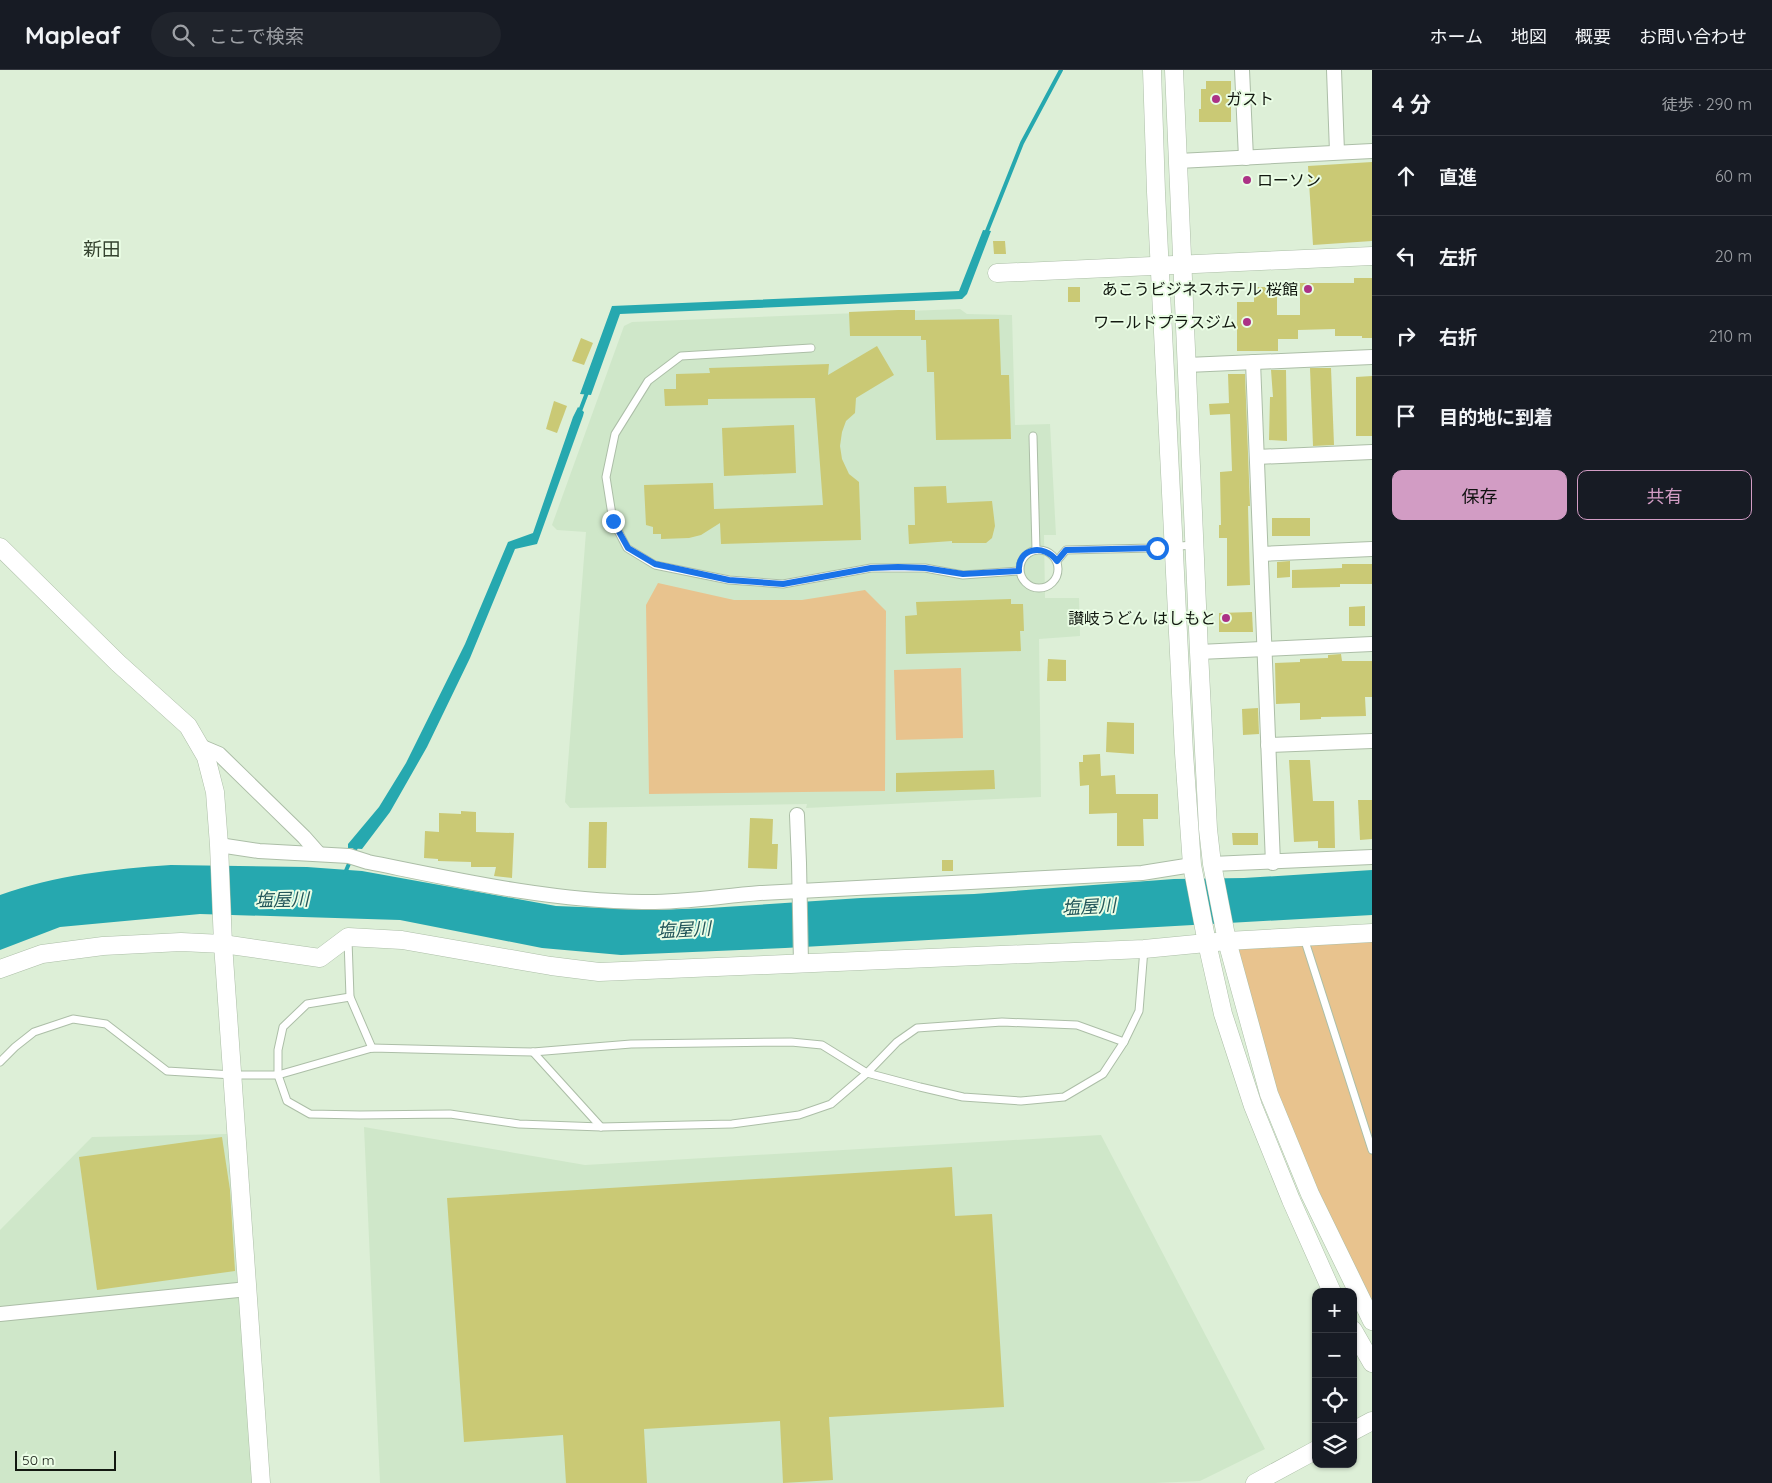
<!DOCTYPE html>
<html lang="ja">
<head>
<meta charset="utf-8">
<style>
	:root { --surface:#171b24; --page:#20242c; --text:#f1f3f6; --muted:#9ea1a6; --line:#363941; --accent:#d29cc4 }
	body { margin:0; font-family:Quicksand,"Noto Sans JP",sans-serif; background:var(--page); color:var(--text) }
	.controls { position:absolute; right:15px; bottom:15px; display:grid; overflow:hidden; border-radius:10px; box-shadow:0 1px 4px #0004 }
	.controls button { width:45px; height:45px; display:grid; place-items:center; padding:0; border:0; border-bottom:1px solid var(--line); background:var(--surface); color:var(--text); font:25px sans-serif }
	.scale { position:absolute; left:15px; bottom:12px; width:101px; box-sizing:border-box; padding-left:5px; border:2px solid #121810; border-top:0; font-size:14px; line-height:18px; white-space:nowrap; color:#121810; -webkit-text-stroke:4px #eafde5; paint-order:stroke }
	.stop { position:absolute; width:15px; height:15px; margin:-11px; border:4px solid #1a73e8; border-radius:50%; background:#fff }
	.stop.end { background:#1a73e8; border-color:#fff; box-shadow:0 1px 5px #0008 }
	.list { margin:0; padding:0; list-style:none }
	h2 { display:flex; justify-content:space-between; align-items:center; height:65px; margin:0; padding:0 20px; font-size:21px }
	h2 small { font-size:16px; font-weight:400; color:var(--muted) }
	.list li { display:grid; grid-template-columns:32px 1fr auto; gap:15px; align-items:center; box-sizing:border-box; height:80px; padding:0 20px; border-top:1px solid var(--line) }
	.list b { display:block; font-size:19px; white-space:nowrap }
	.list em { font-size:16px; font-style:normal; color:var(--muted) }
	.actions { display:flex; gap:10px; padding:15px 20px }
	.actions a { flex:1; padding:11px 0; border:1px solid var(--accent); border-radius:10px; text-align:center; font-size:18px; color:var(--accent) }
	.actions .main { background:var(--accent); color:#111 }
	.icon { flex:none; width:28px; height:28px; fill:none; stroke:currentColor; stroke-width:2; stroke-linecap:round; stroke-linejoin:round }
	.map { position:relative; flex:none; width:1372px; height:1413px; overflow:hidden }
	header { display:flex; align-items:center; gap:30px; box-sizing:border-box; height:70px; padding:0 25px; background:var(--surface); border-bottom:1px solid var(--line) }
	header strong { font-size:24px }
	nav { display:flex; gap:28px; margin-inline-start:auto; font-size:18px }
	.search { width:350px; height:45px; background:var(--page); display:flex; align-items:center; gap:12px; box-sizing:border-box; padding:0 18px; border-radius:28px; color:var(--muted); font-size:19px }
	main { display:flex }
	aside { flex:1; background:var(--surface) }
	.map>svg:first-child { display:block }
</style>
</head>
<body>
<header>
<strong>Mapleaf</strong>
<div class="search"><svg class="icon" aria-label="search" viewBox="0 0 24 24"><circle cx="10" cy="10" r="6"/><path d="M15 15l6 6"/></svg>ここで検索</div>
<nav><a>ホーム</a><a>地図</a><a>概要</a><a>お問い合わせ</a></nav>
</header>
<main>
<div class="map">
<svg width="1372" height="1413" viewBox="0 0 1372 1413">
	<rect width="100%" height="100%" fill="#ddefd7"/>
	<g fill="#cfe7c9">
		<path d="M960,239L967,244L1012,245L1015,355L1050,354L1056,465H1044L1045,528H1079L1080,566L1039,569L1041,727L806,738L807,734L570,738L565,732L586,462L557,460L552,455L624,256L632,252Z"/>
		<path d="M364,1057L585,1095L1101,1065L1265,1379L1200,1411L1155,1413H380Z"/>
		<path d="M227,1064L258,1413H0V1160L92,1067Z"/>
	</g>
	<g fill="#e8c38e">
		<path d="M658,513L734,530H802L865,520L886,541L885,721L649,724L646,535Z"/>
		<path d="M961,598L963,668L896,670L894,600Z"/>
		<path d="M1372,863V1245L1289,1073L1227,871Z"/>
	</g>
	<g fill="#26a8af">
		<path d="M983,160L991,161L967,224L962,229L620,244L591,325L580,324L612,236L959,221Z"/>
		<path d="M578,337L584,342L583,346L537,474L515,479L470,588L427,677L390,742L362,779L348,778V774L379,737L406,693L465,574L508,472L533,463L573,347Z"/>
		<path d="M171,795L307,797L362,801L556,836L655,840L709,838L861,828L974,824L1174,809L1244,808L1372,800V845L785,878L621,885L542,878L400,850L200,844L60,857L0,880V825C55,805 114,799 171,795Z"/>
	</g>
	<g fill="none" stroke-linecap="round" stroke-linejoin="round">
		<g stroke="#26a8af" stroke-width="4">
			<path d="M985,166L1022,73L1061,0"/>
			<path d="M580,341L588,320"/>
			<path d="M345,803L357,775"/>
		</g>
	</g>
	<g fill="#cac975">
		<path d="M1206,11H1231V52H1199V39H1201V19H1206Z"/>
		<path d="M1372,92V171L1313,175L1308,96Z"/>
		<path d="M993,171H1005L1006,184H994Z"/>
		<path d="M1354,208H1372V268H1362V266H1335V259L1298,260V269H1278V281H1237V232H1254V217H1277V245H1300V213H1354Z"/>
		<rect x="1068" y="217" width="12" height="15"/>
		<path d="M898,240H915V250L999,249L1001,305H1009L1011,369L936,370L934,302H927L926,270H921V266H850L849,242Z"/>
		<path d="M581,268L593,273L584,295L572,291Z"/>
		<path d="M877,276L894,305L856,328L855,343L846,351L842,362L840,376L842,389L849,404L859,412L861,470L721,474L720,453L701,465L689,468L661,469V464H653V457L646,455L644,415L713,413L714,439L823,435L815,328L708,329V335L665,336L664,319H676V304L710,303L709,298L829,294L828,305Z"/>
		<path d="M1310,298H1331L1334,375L1313,376Z"/>
		<path d="M1271,300H1286L1287,371L1269,370L1270,327H1273Z"/>
		<path d="M1228,304H1245L1250,436H1248L1250,515L1227,516V468H1219V455H1221L1220,402L1232,401L1230,344L1210,345L1209,334L1229,333Z"/>
		<path d="M1372,306V366H1356V307Z"/>
		<path d="M554,331L567,336L557,363L546,359Z"/>
		<path d="M794,355L796,403L724,406L722,358Z"/>
		<path d="M946,416L947,433L992,431L995,456L992,468L986,473H952V471L909,474L908,455H915L914,417Z"/>
		<rect x="1272" y="448" width="38" height="18"/>
		<path d="M1290,491V507L1277,508V492Z"/>
		<path d="M1342,494H1372V514H1340V517L1292,518V500L1342,498Z"/>
		<path d="M1011,529V534H1023L1024,561H1020L1021,581L906,584L905,546L917,545L916,532Z"/>
		<path d="M1365,536V556H1349V537Z"/>
		<path d="M1252,542L1253,562H1219V543Z"/>
		<path d="M1341,584L1342,591H1372V627H1365L1366,646L1321,647V649L1300,650V633L1276,634L1275,593L1300,592V589L1328,588V585Z"/>
		<path d="M1048,589L1066,590V611H1047Z"/>
		<path d="M1258,638L1259,664L1243,665L1242,639Z"/>
		<path d="M1107,652L1134,653V684L1106,682Z"/>
		<path d="M1100,684L1101,706L1115,705L1116,724H1158V749H1143L1144,776H1117V743L1089,744V715L1080,716L1079,692H1083V685Z"/>
		<path d="M1289,690H1310L1313,731H1334L1335,778H1318V771L1294,772Z"/>
		<path d="M994,700L995,719L896,722V703Z"/>
		<path d="M1358,730H1372V769L1360,770Z"/>
		<path d="M461,741L476,742V762L514,763L512,808L494,806L496,797H471V792L438,791V789L424,788L425,761L439,762V743L461,744Z"/>
		<path d="M750,748L773,749L772,774H778L777,799L748,798Z"/>
		<path d="M589,752H607L606,798H588Z"/>
		<path d="M1232,763H1258V775H1233Z"/>
		<rect x="942" y="790" width="11" height="11"/>
		<path d="M222,1067L230,1120L235,1201L97,1220L79,1087Z"/>
		<path d="M952,1097L955,1146L992,1144L1004,1337L829,1347L833,1410L783,1413L780,1351L644,1359L647,1413H566L563,1365L464,1372L447,1128Z"/>
	</g>
	<g fill="none" stroke-linecap="round" stroke-linejoin="round">
		<g stroke="#acbea7" stroke-width="9">
			<g id="service">
				<path d="M811,278L681,286L648,311L615,364L606,407L613,451L627,478L655,495L729,510L783,514L871,498H925L963,505L1019,501"/>
				<path d="M1033,366L1036,480"/>
				<circle cx="1039" cy="499" r="19"/>
				<path d="M1057,491L1066,480L1152,478L1194,475"/>
				<path d="M1304,868L1372,1080"/>
				<path d="M348,870L350,927L372,978"/>
				<path d="M350,927L307,934L283,957L278,980V1005L287,1031L310,1044L360,1045L450,1044L519,1054L601,1057L732,1054L799,1045L831,1034L867,1003L897,972L917,958L1002,952L1077,955L1124,972"/>
				<path d="M533,982L601,1057"/>
				<path d="M0,992L15,977L34,962L73,949L106,954L167,1001L233,1005H278L372,978L533,982L631,974L791,972L822,975L867,1003L920,1017L963,1027L1021,1031L1064,1027L1103,1004L1124,972L1139,941L1144,879"/>
			</g>
		</g>
		<g stroke="#acbea7" stroke-width="16">
			<g id="minor">
				<path d="M1242,0L1246,88"/>
				<path d="M1334,0L1337,82"/>
				<path d="M1178,91L1372,81"/>
				<path d="M1253,292L1273,793"/>
				<path d="M1187,295L1372,287"/>
				<path d="M1257,387L1372,382"/>
				<path d="M1261,484L1372,479"/>
				<path d="M1199,582L1372,574"/>
				<path d="M1268,675L1372,671"/>
				<path d="M200,676L219,684L304,767L319,784"/>
				<path d="M797,745L799,793L801,893"/>
				<path d="M219,775L259,781L349,786L368,792C458,810 550,831 642,832C682,833 720,826 760,823L1142,803L1192,795"/>
				<path d="M1212,794L1372,787"/>
				<path d="M0,1244L248,1219"/>
			</g>
		</g>
		<g stroke="#acbea7" stroke-width="19">
			<g id="tertiary">
				<path d="M1152,0L1156,122L1184,683L1192,795L1207,873L1223,944L1253,1036L1291,1130L1332,1222"/>
				<path d="M1174,0L1199,582L1208,759L1212,794L1227,871L1269,1024L1310,1124L1372,1251"/>
				<path d="M997,203L1372,186"/>
				<path d="M0,477L118,593L188,656L206,687L215,722L219,775L223,874L261,1413"/>
				<path d="M0,899L42,884L103,876L181,872L223,874L320,888L348,867L402,870L551,896L599,902L1144,879L1227,871L1372,863"/>
				<path d="M1353,1260L1372,1293"/>
				<path d="M1353,1361L1372,1351"/>
				<path d="M1255,1413L1316,1380"/>
			</g>
		</g>
		<use href="#service" stroke="#fff" stroke-width="7"/>
		<use href="#minor" stroke="#fff" stroke-width="14"/>
		<use href="#tertiary" stroke="#fff" stroke-width="18"/>
	</g>
	<g fill="none" stroke-linecap="round" stroke-linejoin="round">
		<path stroke="#1a73e8" stroke-width="6" d="M613,451L628,478L655,494L729,510L783,514L871,498L898,497L925,498L963,504L1019,501C1017,478 1044,473 1057,491L1066,480L1157,478"/>
	</g>
	<g fill="#ac3286" stroke="#eafde5" stroke-width="2">
		<circle cx="1216" cy="29" r="5"/>
		<circle cx="1247" cy="110" r="5"/>
		<circle cx="1308" cy="219" r="5"/>
		<circle cx="1247" cy="252" r="5"/>
		<circle cx="1226" cy="548" r="5"/>
	</g>
	<g text-anchor="middle" stroke-width="4" stroke-linejoin="round" paint-order="stroke">
		<g font-size="16" fill="#121810" stroke="#eafde5" text-anchor="end">
			<text x="1226" y="35" text-anchor="start">ガスト</text>
			<text x="1257" y="116" text-anchor="start">ローソン</text>
			<text x="1298" y="225">あこうビジネスホテル 桜館</text>
			<text x="1237" y="258">ワールドプラスジム</text>
			<text x="1216" y="554">讃岐うどん はしもと</text>
		</g>
		<g font-size="18" font-style="italic" fill="#24575b" stroke="#eafde5">
			<text transform="translate(282 830) rotate(-1)" y="6">塩屋川</text>
			<text transform="translate(1089 837) rotate(-3)" y="6">塩屋川</text>
			<text transform="translate(684 860) rotate(-3)" y="6">塩屋川</text>
		</g>
		<g font-size="19" fill="#354430" stroke="#eafde5">
			<text x="102" y="186">新田</text>
		</g>
	</g>
</svg>
<div class="controls">
<button>+</button>
<button>−</button>
<button><svg class="icon" aria-label="locate" viewBox="0 0 24 24"><circle cx="12" cy="12" r="6"/><path d="M12 2v4M12 18v4M2 12h4M18 12h4"/></svg></button>
<button><svg class="icon" aria-label="layers" viewBox="0 0 24 24"><path d="M12 4l9 5-9 5-9-5zM3 14l9 5 9-5"/></svg></button>
</div>
<div class="scale">50 m</div>
<div class="stop" style="left:1157px;top:478px"></div>
<div class="stop end" style="left:613px;top:451px"></div>
</div>
<aside>
<h2>4 分<small>徒歩 · 290 m</small></h2>
<ul class="list">
<li><svg class="icon" aria-label="ahead" viewBox="0 0 24 24"><path d="M12 20V5M6 11l6-6 6 6"/></svg><div><b>直進</b></div><em>60 m</em></li>
<li><svg class="icon" aria-label="left" viewBox="0 0 24 24"><path d="M17 20v-9H6M10 6l-5 5 5 5"/></svg><div><b>左折</b></div><em>20 m</em></li>
<li><svg class="icon" aria-label="right" viewBox="0 0 24 24"><path d="M7 20v-9h11M14 6l5 5-5 5"/></svg><div><b>右折</b></div><em>210 m</em></li>
<li><svg class="icon" aria-label="arrive" viewBox="0 0 24 24"><path d="M6 21V4h12l-3 4 3 4H6"/></svg><div><b>目的地に到着</b></div></li>
</ul>
<div class="actions"><a class="main">保存</a><a>共有</a></div>
</aside>
</main>
</body>
</html>
